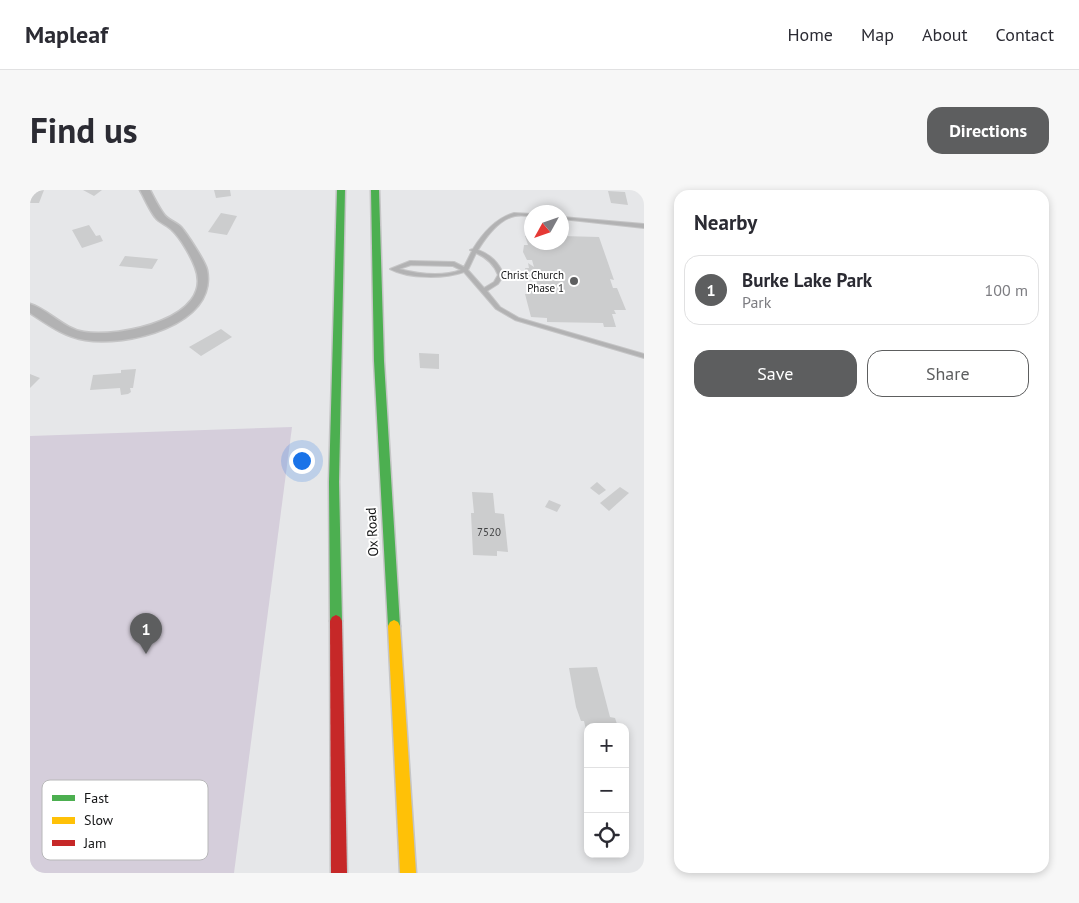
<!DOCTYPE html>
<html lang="en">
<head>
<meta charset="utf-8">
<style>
	:root { --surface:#fff; --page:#f7f7f7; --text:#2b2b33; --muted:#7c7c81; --line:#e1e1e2; --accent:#5d5e5f }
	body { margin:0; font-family:"PT Sans",sans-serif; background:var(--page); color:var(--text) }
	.controls { position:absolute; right:15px; bottom:15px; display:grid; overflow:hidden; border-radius:10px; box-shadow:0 2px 8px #0003 }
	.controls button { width:45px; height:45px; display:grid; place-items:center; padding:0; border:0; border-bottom:1px solid var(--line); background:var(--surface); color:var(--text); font:25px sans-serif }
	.compass { position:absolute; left:494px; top:15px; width:45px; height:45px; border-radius:50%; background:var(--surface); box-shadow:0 2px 8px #0003; rotate:230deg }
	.you { position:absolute; left:271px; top:270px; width:18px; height:18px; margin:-12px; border:4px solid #fff; border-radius:50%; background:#1a73e8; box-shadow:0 0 0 8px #1a73e833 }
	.badge { display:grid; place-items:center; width:32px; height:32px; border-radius:50%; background:var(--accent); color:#fff; font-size:16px; font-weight:700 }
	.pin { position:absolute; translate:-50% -41px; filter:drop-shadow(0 1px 2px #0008) }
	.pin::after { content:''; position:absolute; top:26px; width:18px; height:15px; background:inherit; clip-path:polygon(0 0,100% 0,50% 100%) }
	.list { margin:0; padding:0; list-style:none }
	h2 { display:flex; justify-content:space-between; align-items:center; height:65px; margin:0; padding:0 20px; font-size:21px }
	h2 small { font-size:16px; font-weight:400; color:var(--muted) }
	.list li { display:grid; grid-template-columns:32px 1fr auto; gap:15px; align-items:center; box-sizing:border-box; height:70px; margin:0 10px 10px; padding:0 10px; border:1px solid var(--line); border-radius:15px }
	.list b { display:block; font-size:19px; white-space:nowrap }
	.list p { margin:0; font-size:16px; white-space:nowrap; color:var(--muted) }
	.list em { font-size:16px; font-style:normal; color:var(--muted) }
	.actions { display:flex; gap:10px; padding:15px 20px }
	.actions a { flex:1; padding:11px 0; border:1px solid var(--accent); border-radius:15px; text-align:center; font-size:18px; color:var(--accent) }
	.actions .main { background:var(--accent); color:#fff }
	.icon { flex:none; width:28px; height:28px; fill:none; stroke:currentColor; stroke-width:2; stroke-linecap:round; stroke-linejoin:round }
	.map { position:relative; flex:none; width:614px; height:683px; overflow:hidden; border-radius:15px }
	header { display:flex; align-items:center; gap:30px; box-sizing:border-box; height:70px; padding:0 25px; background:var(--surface); border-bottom:1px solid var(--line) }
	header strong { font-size:24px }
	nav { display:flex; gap:28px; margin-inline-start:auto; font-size:18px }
	.intro { display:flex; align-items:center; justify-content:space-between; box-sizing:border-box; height:120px; padding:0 30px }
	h1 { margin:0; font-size:35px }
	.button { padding:12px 22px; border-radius:15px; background:var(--accent); color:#fff; font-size:18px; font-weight:700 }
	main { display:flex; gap:30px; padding:0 30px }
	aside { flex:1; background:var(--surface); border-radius:15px; box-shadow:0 2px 8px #0003 }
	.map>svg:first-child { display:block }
</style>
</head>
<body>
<header>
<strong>Mapleaf</strong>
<nav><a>Home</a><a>Map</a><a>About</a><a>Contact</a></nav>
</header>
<div class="intro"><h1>Find us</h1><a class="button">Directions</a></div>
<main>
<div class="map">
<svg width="614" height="683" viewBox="0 0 614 683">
	<rect width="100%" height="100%" fill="#e6e7e9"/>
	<path fill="#d5cedb" d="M262,237L204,683H0V246Z"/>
	<g fill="#cccdce">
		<path d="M14,0L9,13H0V1Z"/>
		<path d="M53,0H72L64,6Z"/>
		<path d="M184,0H200L201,6L186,8Z"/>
		<path d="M578,1L595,2L598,15L581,13Z"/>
		<path d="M191,23L207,26L197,45L178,42Z"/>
		<path d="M59,35L66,46L70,45L73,51L52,58L42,40Z"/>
		<path d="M495,46H502V52H532V46L569,47L584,90L580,89L583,98H587L596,120H584L586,124H582L586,137H574L573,133L517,132V128L501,127L495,104H500L498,93H507L506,88L498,87L495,78H499L498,73L504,77L502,70H497L493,62L494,55H498Z"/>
		<path d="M95,66L128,69L122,79L89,76Z"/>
		<path d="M191,139L202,147L171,166L159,157Z"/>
		<path d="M389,163L409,164V179L390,178Z"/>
		<path d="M106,179L103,198H100L101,202L98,204L91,205L90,198L60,200L63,185L91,183V180Z"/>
		<path d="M0,184L10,188L0,198Z"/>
		<path d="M567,292L576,300L569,305L560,298Z"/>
		<path d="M590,297L599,303L579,321L570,313Z"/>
		<path d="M442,302L463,303L465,323L474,324L478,362L467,361V366L443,365L441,323H444Z"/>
		<path d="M519,310L531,315L527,322L515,317Z"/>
		<path d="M567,477L580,527L585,528L588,537H558L557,544L554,531H551L546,517L539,478Z"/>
	</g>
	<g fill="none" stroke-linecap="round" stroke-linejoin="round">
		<g stroke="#c5c5c6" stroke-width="2">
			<g id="lane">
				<path d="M484,23L502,24V26C496,26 491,25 485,26C469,29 456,47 448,60C461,65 468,72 474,85L468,94L457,101L470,117L489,128L614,164V168L485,130L466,119L434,82C414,89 379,89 360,79L380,71L424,72L434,77L442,61L440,60L443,59C453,43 466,28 484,23ZM446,63C457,68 464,74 468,85L464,92L454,98L438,80ZM381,75L423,76L431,80C411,87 389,84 369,79Z"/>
				<path d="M532,27L614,34V38L532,29Z"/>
			</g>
		</g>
		<g stroke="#c5c5c6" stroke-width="3">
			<path id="street" d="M110,0H120C124,8 128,16 133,23C137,30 146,32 151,37C157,44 175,71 177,80C188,136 95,157 55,150C34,147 17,134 0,123V114C19,120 34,139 54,142C88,148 186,129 165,77C161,66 151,49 143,41C138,35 129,33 125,27C119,19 115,9 110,0Z"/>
		</g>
		<g stroke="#c5c5c6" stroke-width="3">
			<g id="fast">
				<path d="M307,0H315L309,292L312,431L310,435L306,437L302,435L300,431L299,292Z"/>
				<path d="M341,0H349L354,171L370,436L368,440L364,442L360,440L358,436L344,171Z"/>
			</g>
		</g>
		<g stroke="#c5c5c6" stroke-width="3">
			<path id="slow" d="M364,430L368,432L370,436L386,683H370L358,436L360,432Z"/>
		</g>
		<g stroke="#c5c5c6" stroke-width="3">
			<path id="jam" d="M306,425L310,427L312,431L317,683H301L300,431L302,427Z"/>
		</g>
		<use href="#lane" fill="#b2b2b3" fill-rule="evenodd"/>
		<use href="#street" fill="#b2b2b3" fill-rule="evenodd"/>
		<use href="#fast" fill="#4caf50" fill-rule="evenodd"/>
		<use href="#slow" fill="#ffc107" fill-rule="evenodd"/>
		<use href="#jam" fill="#c62828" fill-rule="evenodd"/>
	</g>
	<circle fill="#5d5e5f" stroke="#fff" stroke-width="2" cx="544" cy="91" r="5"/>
	<g text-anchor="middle" stroke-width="4" stroke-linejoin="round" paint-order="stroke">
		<g font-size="11" fill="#131415" stroke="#fff" text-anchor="end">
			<text x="534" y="89">Christ Church<tspan x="534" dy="13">Phase 1</tspan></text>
		</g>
		<g font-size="11" fill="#414243">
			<text x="459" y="346">7520</text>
		</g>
		<g font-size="14" fill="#131415" stroke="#fff">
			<text transform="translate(342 342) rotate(-93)" y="5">Ox Road</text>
		</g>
	</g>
	<rect x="12" y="590" width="166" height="80" rx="8" fill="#fff" stroke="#b8b8b9" stroke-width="1"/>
	<rect x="22" y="605" width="23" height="6" fill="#4caf50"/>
	<rect x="22" y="627" width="23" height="7" fill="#ffc107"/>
	<rect x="22" y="650" width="23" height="6" fill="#c62828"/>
	<g font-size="14" fill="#131415">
		<text x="54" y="613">Fast</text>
		<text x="54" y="635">Slow</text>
		<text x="54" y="658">Jam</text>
	</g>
</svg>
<div class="controls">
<button>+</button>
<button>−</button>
<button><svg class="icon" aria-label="locate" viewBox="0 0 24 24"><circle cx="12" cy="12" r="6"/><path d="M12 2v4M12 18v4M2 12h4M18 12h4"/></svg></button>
</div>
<svg class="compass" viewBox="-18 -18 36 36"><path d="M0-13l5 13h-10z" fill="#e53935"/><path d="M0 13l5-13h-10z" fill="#7c7c81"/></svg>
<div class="you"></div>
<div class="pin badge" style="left:116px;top:464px">1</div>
</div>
<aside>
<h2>Nearby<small></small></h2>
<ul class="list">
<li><span class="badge">1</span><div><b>Burke Lake Park</b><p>Park</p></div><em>100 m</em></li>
</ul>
<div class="actions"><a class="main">Save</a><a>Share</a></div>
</aside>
</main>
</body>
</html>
